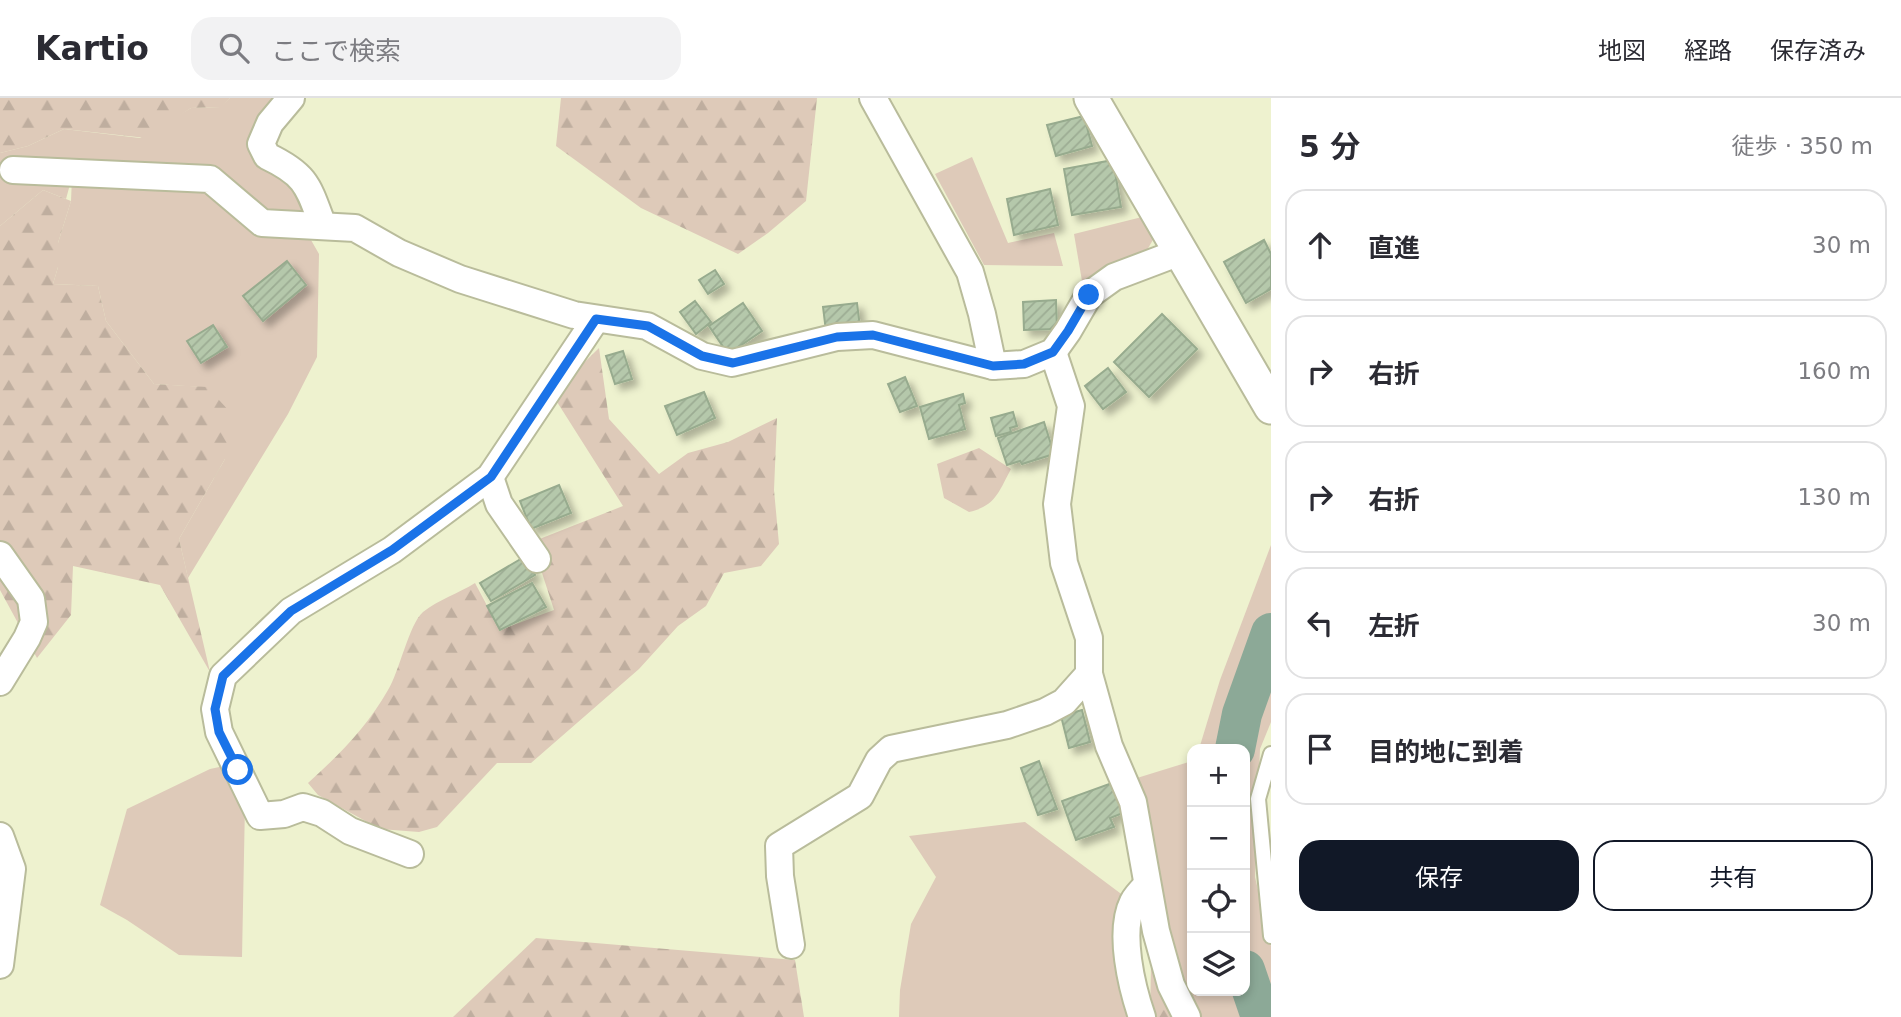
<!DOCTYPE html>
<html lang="ja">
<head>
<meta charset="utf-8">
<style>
	:root { --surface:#fff; --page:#f2f2f3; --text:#2b2b33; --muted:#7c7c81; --line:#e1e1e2; --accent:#111827 }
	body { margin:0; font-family:"DejaVu Sans","Noto Sans JP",sans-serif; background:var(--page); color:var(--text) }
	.controls { position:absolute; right:21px; bottom:21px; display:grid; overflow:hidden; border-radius:14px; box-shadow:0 4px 10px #0003 }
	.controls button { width:63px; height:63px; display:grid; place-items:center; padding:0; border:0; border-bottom:2px solid var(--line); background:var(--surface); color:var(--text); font:35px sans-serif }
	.stop { position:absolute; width:21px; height:21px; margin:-16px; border:5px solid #1a73e8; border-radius:50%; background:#fff }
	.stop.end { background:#1a73e8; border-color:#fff; box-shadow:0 2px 7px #0008 }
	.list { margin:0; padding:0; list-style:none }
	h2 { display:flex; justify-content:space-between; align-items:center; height:91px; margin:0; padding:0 28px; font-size:30px }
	h2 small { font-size:23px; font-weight:400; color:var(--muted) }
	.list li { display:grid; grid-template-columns:46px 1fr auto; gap:21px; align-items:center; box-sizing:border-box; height:112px; margin:0 14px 14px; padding:0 14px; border:2px solid var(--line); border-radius:21px }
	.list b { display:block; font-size:26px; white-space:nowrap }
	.list em { font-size:23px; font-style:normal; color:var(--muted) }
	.actions { display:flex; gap:14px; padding:21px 28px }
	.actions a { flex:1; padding:16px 0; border:2px solid var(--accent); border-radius:21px; text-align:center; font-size:24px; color:var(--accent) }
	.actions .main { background:var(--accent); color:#fff }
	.icon { flex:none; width:38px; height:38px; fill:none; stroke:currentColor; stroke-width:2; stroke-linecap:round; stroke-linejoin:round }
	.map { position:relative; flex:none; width:1271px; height:919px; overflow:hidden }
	header { display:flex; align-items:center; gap:42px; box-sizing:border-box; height:98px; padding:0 35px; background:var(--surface); border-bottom:2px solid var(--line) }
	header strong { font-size:33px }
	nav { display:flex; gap:38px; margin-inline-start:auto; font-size:24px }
	.search { width:490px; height:63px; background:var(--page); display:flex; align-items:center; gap:18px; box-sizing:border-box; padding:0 24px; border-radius:21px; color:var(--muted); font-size:26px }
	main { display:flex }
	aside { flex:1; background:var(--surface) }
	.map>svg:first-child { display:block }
</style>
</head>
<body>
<header>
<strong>Kartio</strong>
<div class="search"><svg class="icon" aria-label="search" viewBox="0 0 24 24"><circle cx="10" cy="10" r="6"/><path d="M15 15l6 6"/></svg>ここで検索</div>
<nav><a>地図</a><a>経路</a><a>保存済み</a></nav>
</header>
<main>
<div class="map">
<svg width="1271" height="919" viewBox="0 0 1271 919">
	<defs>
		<pattern id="forest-firs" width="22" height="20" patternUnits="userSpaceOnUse" patternTransform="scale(1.75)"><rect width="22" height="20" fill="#decab9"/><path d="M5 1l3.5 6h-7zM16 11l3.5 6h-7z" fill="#bfae9f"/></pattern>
		<pattern id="building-hatch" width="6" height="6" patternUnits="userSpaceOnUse" patternTransform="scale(1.75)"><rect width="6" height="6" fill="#b5c8ab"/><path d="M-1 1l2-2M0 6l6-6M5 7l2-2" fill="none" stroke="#9cac93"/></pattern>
		<filter id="shadow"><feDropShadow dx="6" dy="6" stdDeviation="3.5" flood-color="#0004"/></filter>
	</defs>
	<rect width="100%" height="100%" fill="#eef2cf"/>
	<g fill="#decab9">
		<path d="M230,0H283L262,46L308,88L307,135L319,156L317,259L288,316L188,480L179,441L225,361L201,289L154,286L106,223L98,188L53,186L58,169V145L71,103L72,79L66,101L43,92L0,128V55L28,48L64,31L140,40L191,10L220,9Z"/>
		<path d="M972,59L1008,145L1054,135L1063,168L984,167L935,76Z"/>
		<path d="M1146,118L1154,140L1143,159L1082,183L1074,136Z"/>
		<path d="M1271,447V624L1260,651L1255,779L1271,848V919H1187L1164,862L1137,680L1192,663V893H1245V651H1199L1220,582Z"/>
		<path d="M224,668L245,706L242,859L179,857L127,822L100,807L127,711L210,671Z"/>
		<path d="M1025,724L1132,804L1142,919H899L900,892L911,826L936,779L909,738Z"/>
	</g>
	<g fill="url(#forest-firs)">
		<path d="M0,0H230L221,9L191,10L146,40L64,31L28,48L0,55Z"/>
		<path d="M561,0H817L806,103L768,135L738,156L641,110L556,48Z"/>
		<path d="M43,92L71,103L58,145V169L53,186L98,188L106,223L154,286L207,289L231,315L225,361L179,441L210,574L160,487L73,468L71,517L37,560L0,492V128Z"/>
		<path d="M599,250L609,321L659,376L688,355L728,344L777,320L774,392L779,446L761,468L724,475L706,508L678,528L639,571L531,665H497L437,729L419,734L380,731L318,697L308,685C339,657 367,629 388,592C399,575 409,526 423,514C438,502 459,495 475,485L500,532L554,512L532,444L623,408L552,296Z"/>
		<path d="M979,350L1011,371C999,393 996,408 969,414L944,400L937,366Z"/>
		<path d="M1152,815L1182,919H1150Z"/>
		<path d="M536,840L795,862L804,919H453Z"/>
	</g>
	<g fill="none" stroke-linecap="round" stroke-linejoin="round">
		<g stroke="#8ca997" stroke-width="40">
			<path d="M1235,651L1242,616L1271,535"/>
			<path d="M1245,872L1261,919"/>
		</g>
	</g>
	<g fill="url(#building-hatch)" stroke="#97ab8e" stroke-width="2" filter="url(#shadow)">
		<path d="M1084,18L1092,48L1056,58L1047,27Z"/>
		<path d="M1113,62L1121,109L1072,117L1064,71Z"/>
		<path d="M1050,91L1058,127L1014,137L1007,101Z"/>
		<path d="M1264,142L1271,156V191L1246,205L1224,164Z"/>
		<path d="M287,163L306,187L263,223L243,198Z"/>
		<path d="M715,172L724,186L708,196L699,182Z"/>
		<path d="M1056,202L1057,231L1024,232L1023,204Z"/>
		<path d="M695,203L711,224L696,236L680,214Z"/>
		<path d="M743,205L762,233L728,256L709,228Z"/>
		<path d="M857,205L860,229L826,233L823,209Z"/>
		<path d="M1162,216L1197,251L1149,299L1114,264Z"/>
		<path d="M213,227L227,249L201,265L187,243Z"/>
		<path d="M623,253L632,281L615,286L606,258Z"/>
		<path d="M1108,270L1126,294L1103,311L1085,288Z"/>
		<path d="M905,279L917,308L900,314L888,286Z"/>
		<path d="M704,294L715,320L677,337L665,308Z"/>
		<path d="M963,296L965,305L959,307L965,331L929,341L920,309Z"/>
		<path d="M1013,314L1017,328L1010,330L1011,334L996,338L991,320Z"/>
		<path d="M1044,324L1054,356L1022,366L1020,363L1007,367L998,340Z"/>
		<path d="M559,387L571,415L531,431L520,403Z"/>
		<path d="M524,459L535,477L491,503L480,485Z"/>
		<path d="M532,485L546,509L500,532L487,508Z"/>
		<path d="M1082,612L1090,644L1069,650L1061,618Z"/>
		<path d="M1039,663L1057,711L1038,717L1021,670Z"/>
		<path d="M1112,685L1123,715L1110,720L1114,729L1076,742L1062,703Z"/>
	</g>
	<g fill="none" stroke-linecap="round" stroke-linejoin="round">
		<g stroke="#b9bc9b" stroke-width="18">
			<path id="service" d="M1271,656L1258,701L1271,838"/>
		</g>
		<g stroke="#b9bc9b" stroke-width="30">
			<g id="minor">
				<path d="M291,0L270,25L261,46L267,58C307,77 308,88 323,128"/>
				<path d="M873,0L970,174L982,216L993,268"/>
				<path d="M13,72L210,81L262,125L355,130L399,155L460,181L574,217L647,228L702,258L732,265L837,239L873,237L993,268L1024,266L1053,254L1068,233L1089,197L1114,179L1180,154"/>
				<path d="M1053,254L1071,308L1057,406L1064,465L1089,540V576L1109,648L1133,704L1156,833L1171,887L1187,919"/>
				<path d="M490,379L499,406L537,461"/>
				<path d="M0,457L31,501L34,524L27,540L0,584"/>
				<path d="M0,738L12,771L0,867"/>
				<path d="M410,756L350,733L322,715L303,709L284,716L260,718L219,634L215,611L223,578L291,513L392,452L490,379L596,221"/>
				<path d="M791,847L780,778L779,748L860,698L879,662L891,651L1007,627L1045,614L1064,604L1089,576"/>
				<path d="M1142,919C1132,890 1118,834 1133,804C1136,798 1142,792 1147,787"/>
			</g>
		</g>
		<g stroke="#b9bc9b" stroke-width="37">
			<path id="tertiary" d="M1091,0L1271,309"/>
		</g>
		<use href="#service" stroke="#fff" stroke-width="14"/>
		<use href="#minor" stroke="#fff" stroke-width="26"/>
		<use href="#tertiary" stroke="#fff" stroke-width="33"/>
	</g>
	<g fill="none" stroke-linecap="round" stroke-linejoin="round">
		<path stroke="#1a73e8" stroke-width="9" d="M238,672L219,634L215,611L223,578L291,513L392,452L491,379L596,221L648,228L702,258L733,265L837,239L873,237L993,268L1024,266L1053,254L1068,233L1089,197"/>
	</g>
</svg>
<div class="controls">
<button>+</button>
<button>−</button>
<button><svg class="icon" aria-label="locate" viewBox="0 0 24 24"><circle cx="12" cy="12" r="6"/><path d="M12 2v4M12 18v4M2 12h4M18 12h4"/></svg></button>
<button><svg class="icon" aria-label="layers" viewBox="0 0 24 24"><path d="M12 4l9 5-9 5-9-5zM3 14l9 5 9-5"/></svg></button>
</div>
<div class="stop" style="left:238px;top:672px"></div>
<div class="stop end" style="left:1089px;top:197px"></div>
</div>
<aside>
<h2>5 分<small>徒歩 · 350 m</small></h2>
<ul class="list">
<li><svg class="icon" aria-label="ahead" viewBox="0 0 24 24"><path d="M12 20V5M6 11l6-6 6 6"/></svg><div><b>直進</b></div><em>30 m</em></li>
<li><svg class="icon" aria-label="right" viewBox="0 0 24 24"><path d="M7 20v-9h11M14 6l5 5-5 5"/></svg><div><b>右折</b></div><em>160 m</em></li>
<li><svg class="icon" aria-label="right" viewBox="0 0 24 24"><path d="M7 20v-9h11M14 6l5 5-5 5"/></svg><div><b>右折</b></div><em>130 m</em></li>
<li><svg class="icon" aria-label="left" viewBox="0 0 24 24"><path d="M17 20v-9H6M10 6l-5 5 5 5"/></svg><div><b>左折</b></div><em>30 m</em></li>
<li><svg class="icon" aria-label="arrive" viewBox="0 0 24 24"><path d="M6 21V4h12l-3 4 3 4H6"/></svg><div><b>目的地に到着</b></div></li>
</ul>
<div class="actions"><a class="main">保存</a><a>共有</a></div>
</aside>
</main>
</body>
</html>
